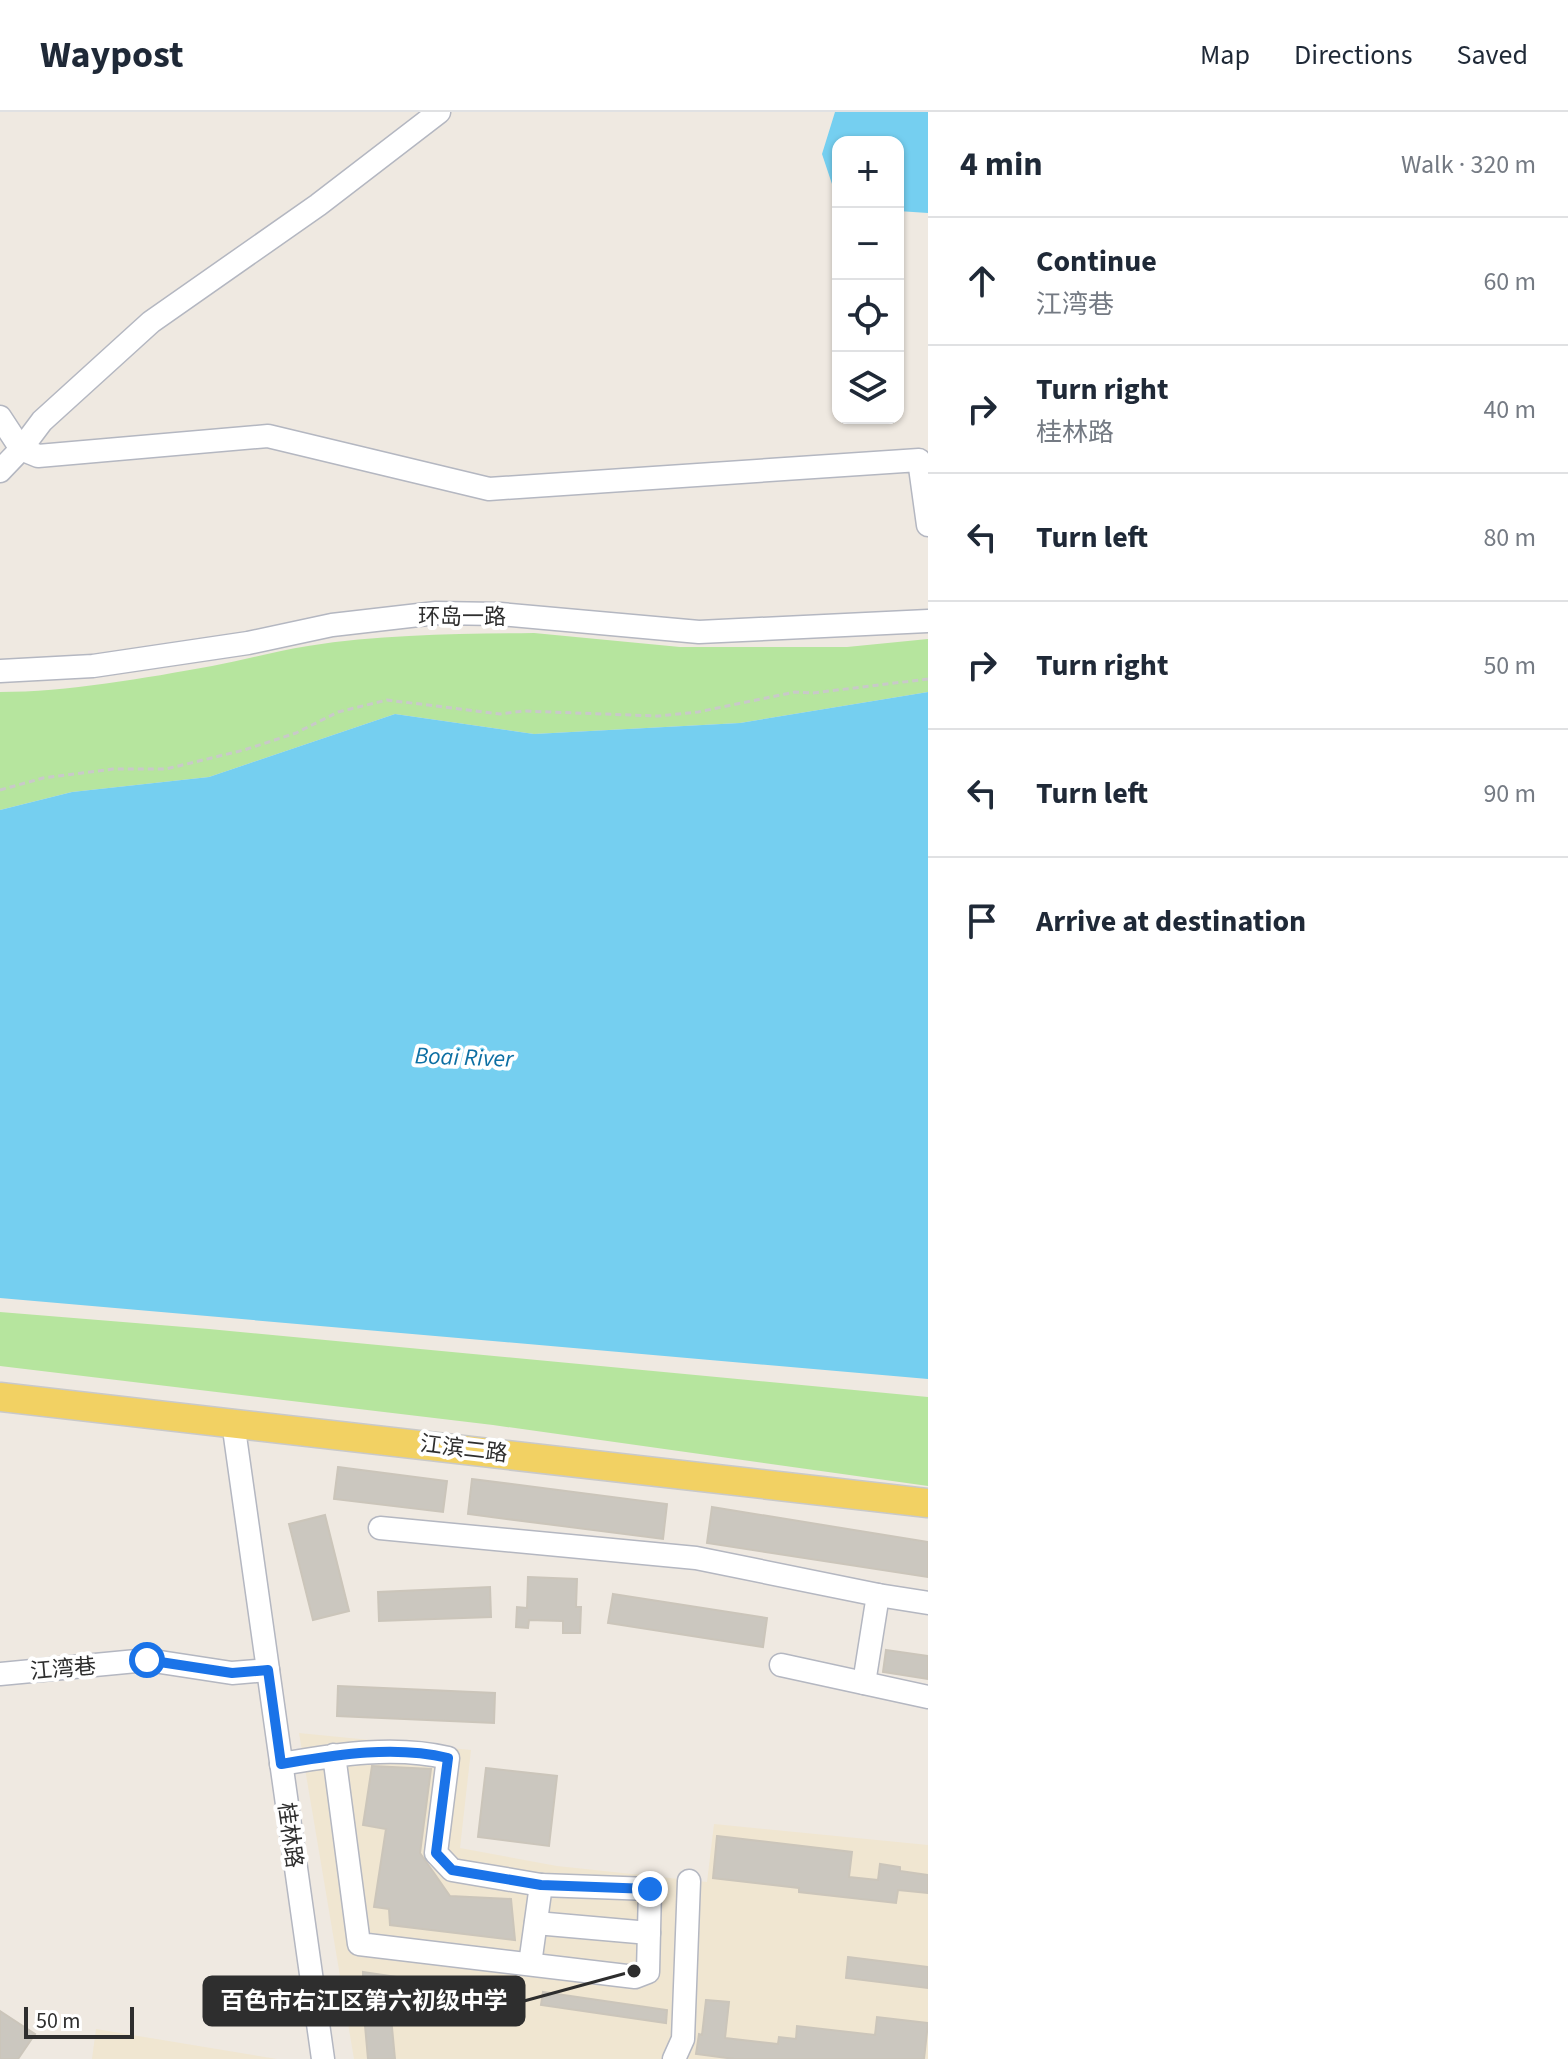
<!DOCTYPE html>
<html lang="en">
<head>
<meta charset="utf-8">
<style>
	:root { --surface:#fff; --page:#f2f2f3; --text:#1f2937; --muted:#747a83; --line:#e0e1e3 }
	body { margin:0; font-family:"Source Sans 3","Noto Sans SC",sans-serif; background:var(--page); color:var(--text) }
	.controls { position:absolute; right:24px; top:24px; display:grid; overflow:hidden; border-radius:16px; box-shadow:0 2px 6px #0004 }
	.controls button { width:72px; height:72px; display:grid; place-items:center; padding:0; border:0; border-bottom:2px solid var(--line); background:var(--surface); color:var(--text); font:40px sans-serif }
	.scale { position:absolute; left:24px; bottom:20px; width:110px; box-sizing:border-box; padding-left:8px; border:4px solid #2e2e2e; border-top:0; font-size:22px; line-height:28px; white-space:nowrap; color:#2e2e2e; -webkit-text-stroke:6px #fff; paint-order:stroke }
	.stop { position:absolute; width:24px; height:24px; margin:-18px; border:6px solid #1a73e8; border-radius:50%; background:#fff }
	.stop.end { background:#1a73e8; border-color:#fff; box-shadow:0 2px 8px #0008 }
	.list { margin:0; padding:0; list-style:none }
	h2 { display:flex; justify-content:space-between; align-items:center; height:104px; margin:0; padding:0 32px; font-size:34px }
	h2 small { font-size:26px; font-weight:400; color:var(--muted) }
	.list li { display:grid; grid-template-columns:52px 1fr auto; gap:24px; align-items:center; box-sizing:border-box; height:128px; padding:0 32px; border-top:2px solid var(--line) }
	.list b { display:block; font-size:30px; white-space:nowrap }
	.list p { margin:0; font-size:26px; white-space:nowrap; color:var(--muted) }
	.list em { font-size:26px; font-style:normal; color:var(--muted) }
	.icon { flex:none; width:44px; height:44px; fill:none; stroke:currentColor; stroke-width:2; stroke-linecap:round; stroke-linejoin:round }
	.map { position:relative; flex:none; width:928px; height:1947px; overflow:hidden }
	header { display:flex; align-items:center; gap:48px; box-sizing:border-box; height:112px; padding:0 40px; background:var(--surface); border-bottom:2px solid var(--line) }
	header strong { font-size:38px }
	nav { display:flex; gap:44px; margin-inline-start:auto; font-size:28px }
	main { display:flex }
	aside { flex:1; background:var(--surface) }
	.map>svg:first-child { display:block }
</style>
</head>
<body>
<header>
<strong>Waypost</strong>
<nav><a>Map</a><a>Directions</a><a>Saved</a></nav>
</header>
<main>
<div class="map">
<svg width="928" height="1947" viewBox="0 0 928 1947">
	<rect width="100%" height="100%" fill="#efe9e1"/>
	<g fill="#f0e6d1">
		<path d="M299,1621L471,1638L460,1736L557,1754L707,1770L714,1712L928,1733V1947H354Z"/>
		<path d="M96,1917L277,1947H92Z"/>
	</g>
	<g fill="#b6e59e">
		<path d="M534,521L680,535H847L928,527V580L740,611L534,622L395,602L209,665L72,680L0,698V580C66,580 146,566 212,554C244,548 276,539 308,534C383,522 459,522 534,521Z"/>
		<path d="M0,1200L209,1217L928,1285V1374L493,1313L0,1254Z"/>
	</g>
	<g fill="#75cff0">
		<path d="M835,0H928V101L898,99V30H838L837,87L822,42Z"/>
		<path d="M928,580V1267L0,1186V698L72,680L209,665L395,602L534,622L740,611Z"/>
	</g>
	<g fill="#cbc7bf" stroke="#cbc5ba" stroke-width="2">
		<path d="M338,1355L447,1369L443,1400L334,1387Z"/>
		<path d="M472,1367L667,1392L663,1427L468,1402Z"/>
		<path d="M712,1395L928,1430V1465L707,1431Z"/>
		<path d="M325,1403L349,1499L313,1508L289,1412Z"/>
		<path d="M528,1465L577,1467L576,1495H581L580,1521H563V1509L529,1508L528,1516L516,1515L517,1495L527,1496Z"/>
		<path d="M490,1475L491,1505L379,1509L378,1480Z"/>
		<path d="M613,1482L767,1506L763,1535L608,1511Z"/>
		<path d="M886,1538L928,1544V1567L883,1560Z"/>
		<path d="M338,1574L495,1581L494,1611L337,1604Z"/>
		<path d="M372,1654L431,1657L420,1741L450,1784L511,1787L515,1828L390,1813L389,1797L374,1795L386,1717L363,1713Z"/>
		<path d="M486,1656L557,1664L549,1734L478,1725Z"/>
		<path d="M717,1724L852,1740L849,1765L878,1768L880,1752L900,1755V1759L928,1763V1781L898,1778L896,1791L799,1780V1776L713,1766Z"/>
		<path d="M848,1845L928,1855V1876L846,1866Z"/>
		<path d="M363,1860L485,1878L483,1905L404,1896L402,1902L391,1905L395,1947H368L363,1891Z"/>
		<path d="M543,1880L667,1898L666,1911L541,1893Z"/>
		<path d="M706,1888L729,1890L725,1926L778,1932L779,1925L796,1927L797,1914L875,1923L877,1905L928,1911L924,1947H735L696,1942L699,1922L702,1923Z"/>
		<path d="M0,1899L35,1922L18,1947H0Z"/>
	</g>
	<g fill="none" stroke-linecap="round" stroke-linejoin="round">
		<g stroke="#b4b7c1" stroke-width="25">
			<g id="minor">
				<path d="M0,305L21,337"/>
				<path d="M21,337L38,344L268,324L489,377L919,348L928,413"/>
				<path d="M0,359L21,337L42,309L151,210L318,93L439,0"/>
				<path d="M0,559L93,554L248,531L332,513L436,501L500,502L699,520L928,509"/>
				<path d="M233,1310L323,1947"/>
				<path d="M380,1416L696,1446L878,1483L864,1571"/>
				<path d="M878,1483L928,1491"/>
				<path d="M781,1553L928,1585"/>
				<path d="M0,1562L147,1548L232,1561L268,1558"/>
				<path d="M281,1652C336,1643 393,1633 448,1646L436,1741L452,1758L541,1773L650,1777L648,1860L635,1865L359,1832L334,1643"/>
				<path d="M536,1811L649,1821"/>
				<path d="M530,1852L541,1773"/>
				<path d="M674,1947L683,1927L689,1769"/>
			</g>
		</g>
		<g stroke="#c9c9c9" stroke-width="31">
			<path id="major" d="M0,1285L928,1391"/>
		</g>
		<path stroke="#c9c9c9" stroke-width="3" stroke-dasharray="6 4" stroke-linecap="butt" d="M0,678L43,666L113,657H166L244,638L296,621L338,600L387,588L500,602L523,599L658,604L698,600L795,580L813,581L928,567"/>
		<use href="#minor" stroke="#fff" stroke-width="22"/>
		<use href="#major" stroke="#f2d163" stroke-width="28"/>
	</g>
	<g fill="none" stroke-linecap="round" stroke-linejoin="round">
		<path stroke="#1a73e8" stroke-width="10" d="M147,1548L232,1561L268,1558L281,1652C336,1643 393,1633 448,1646L436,1741L452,1758L541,1773L650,1777"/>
	</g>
	<g text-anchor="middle" stroke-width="8" stroke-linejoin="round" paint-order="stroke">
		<g font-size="22" fill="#2e2e2e" stroke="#fff">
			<text x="462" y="512">环岛一路</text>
			<text transform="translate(464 1336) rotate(7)" y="8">江滨二路</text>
			<text transform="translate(63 1556) rotate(-5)" y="8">江湾巷</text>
			<text transform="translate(291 1723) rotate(82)" y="8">桂林路</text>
		</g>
		<g font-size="24" font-style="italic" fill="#0d6fa3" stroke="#fff">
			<text transform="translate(464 945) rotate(2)" y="8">Boai River</text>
		</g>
	</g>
	<path fill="none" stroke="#2e2e2e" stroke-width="3" d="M634 1859L524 1889"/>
	<circle fill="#2e2e2e" stroke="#fff" stroke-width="3" cx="634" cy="1859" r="8"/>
	<rect fill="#2e2e2e" stroke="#2e2e2e" stroke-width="3" x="204" y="1865" width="320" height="48" rx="8"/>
	<g font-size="24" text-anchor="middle" font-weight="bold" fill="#fff">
		<text x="364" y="1897">百色市右江区第六初级中学</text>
	</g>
</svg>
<div class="controls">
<button>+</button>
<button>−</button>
<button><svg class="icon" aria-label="locate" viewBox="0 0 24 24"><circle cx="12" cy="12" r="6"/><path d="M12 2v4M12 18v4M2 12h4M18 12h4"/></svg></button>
<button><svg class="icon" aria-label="layers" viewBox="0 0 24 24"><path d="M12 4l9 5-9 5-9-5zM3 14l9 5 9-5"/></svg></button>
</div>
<div class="scale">50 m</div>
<div class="stop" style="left:147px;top:1548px"></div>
<div class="stop end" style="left:650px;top:1777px"></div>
</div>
<aside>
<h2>4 min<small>Walk · 320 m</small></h2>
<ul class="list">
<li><svg class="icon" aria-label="ahead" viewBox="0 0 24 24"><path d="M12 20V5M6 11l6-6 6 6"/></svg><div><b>Continue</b><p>江湾巷</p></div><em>60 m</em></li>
<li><svg class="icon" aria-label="right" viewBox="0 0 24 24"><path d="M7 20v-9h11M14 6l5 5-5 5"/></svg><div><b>Turn right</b><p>桂林路</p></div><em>40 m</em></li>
<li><svg class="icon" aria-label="left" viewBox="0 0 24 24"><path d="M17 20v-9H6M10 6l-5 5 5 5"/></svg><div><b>Turn left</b></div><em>80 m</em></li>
<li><svg class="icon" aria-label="right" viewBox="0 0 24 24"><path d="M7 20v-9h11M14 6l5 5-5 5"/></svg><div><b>Turn right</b></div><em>50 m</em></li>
<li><svg class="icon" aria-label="left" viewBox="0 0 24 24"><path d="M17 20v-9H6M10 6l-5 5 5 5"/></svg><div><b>Turn left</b></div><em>90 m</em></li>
<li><svg class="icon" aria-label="arrive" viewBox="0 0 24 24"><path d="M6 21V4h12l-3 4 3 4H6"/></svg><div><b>Arrive at destination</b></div></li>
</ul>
</aside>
</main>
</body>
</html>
